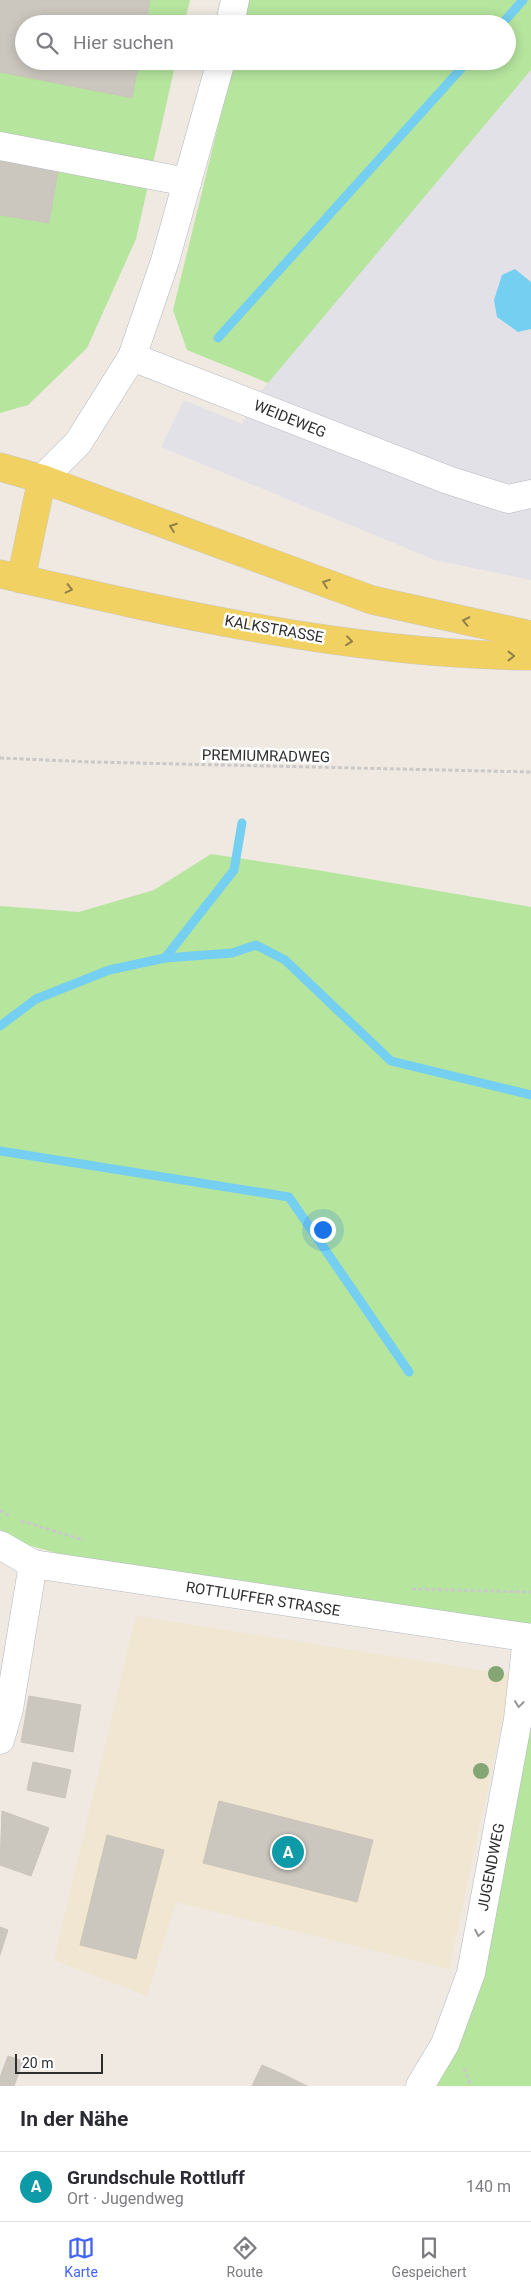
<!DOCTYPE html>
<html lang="de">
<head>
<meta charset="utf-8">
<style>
	:root { --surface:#fff; --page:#f2f2f3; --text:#2b2b33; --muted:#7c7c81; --line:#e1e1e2; --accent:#4264fb }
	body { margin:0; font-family:Roboto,sans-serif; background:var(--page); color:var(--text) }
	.scale { position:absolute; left:15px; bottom:12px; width:88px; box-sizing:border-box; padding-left:5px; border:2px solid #2e2e2e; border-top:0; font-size:14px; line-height:18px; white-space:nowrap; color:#2e2e2e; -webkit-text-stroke:4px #fff; paint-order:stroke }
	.you { position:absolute; left:322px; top:1229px; width:18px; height:18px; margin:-12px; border:4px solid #fff; border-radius:50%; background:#1a73e8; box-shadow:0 0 0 8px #1a73e833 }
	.badge { display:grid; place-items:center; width:32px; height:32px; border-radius:50%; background:var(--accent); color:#fff; font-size:16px; font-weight:700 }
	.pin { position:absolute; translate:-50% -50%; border:2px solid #fff; box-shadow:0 1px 5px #0006 }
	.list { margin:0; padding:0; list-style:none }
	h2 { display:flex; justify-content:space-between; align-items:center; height:65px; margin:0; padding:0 20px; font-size:21px }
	h2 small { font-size:16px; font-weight:400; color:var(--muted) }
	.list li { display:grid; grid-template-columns:32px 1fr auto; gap:15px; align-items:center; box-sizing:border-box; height:70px; padding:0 20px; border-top:1px solid var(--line) }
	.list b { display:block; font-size:19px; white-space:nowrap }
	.list p { margin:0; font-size:16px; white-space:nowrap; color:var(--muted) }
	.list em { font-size:16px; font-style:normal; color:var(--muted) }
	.icon { flex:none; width:28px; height:28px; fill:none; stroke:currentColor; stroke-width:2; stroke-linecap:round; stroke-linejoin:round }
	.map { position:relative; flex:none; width:531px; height:2086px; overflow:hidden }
	.search { position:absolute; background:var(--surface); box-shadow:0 2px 12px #0003; left:15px; right:15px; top:15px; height:55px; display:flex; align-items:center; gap:12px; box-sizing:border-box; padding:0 18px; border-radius:28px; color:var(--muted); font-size:19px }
	.sheet { height:135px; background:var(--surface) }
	nav { display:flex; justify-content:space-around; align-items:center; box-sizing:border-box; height:70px; border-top:1px solid var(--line); background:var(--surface); font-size:14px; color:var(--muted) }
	nav a { display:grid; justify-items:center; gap:2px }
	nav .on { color:var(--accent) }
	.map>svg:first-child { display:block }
</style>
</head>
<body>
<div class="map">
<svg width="531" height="2086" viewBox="0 0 531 2086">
	<rect width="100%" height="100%" fill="#efe9e1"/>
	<path fill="#e3e1e8" d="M531,70V580L435,560L161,447L184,400L242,424L252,403L283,364Z"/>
	<path fill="#f0e6d1" d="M136,1616L512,1675L449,1969L176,1902L147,1996L54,1960Z"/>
	<g fill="#b6e59e">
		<path d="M0,0H190L184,24H24V61H176L136,239L87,348L28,405L0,413Z"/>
		<path d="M249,0H531V70L268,383L187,350L173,310L234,61H507V24H243Z"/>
		<path d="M211,854L317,870L531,907V1625L97,1565L21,1543L0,1530V906L79,912L154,890Z"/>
		<path d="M531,1675V2086H433Z"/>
	</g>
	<path fill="#75cff0" d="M515,269L531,282V329L518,332L497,317L494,300L502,275Z"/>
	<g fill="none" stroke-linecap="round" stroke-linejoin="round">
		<g stroke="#75cff0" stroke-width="9">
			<path d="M502,24L523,0"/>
			<path d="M218,338L468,61"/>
			<path d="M165,958L234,870L242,823"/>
			<path d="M0,1026L36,999L109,970L165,958L232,953L256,945L285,960L391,1061L531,1095"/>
			<path d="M0,1151L289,1197L409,1372"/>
		</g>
	</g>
	<g fill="#cbc7bf" stroke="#cbc5ba">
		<path d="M0,0H150L146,24H24V61H139L132,98L0,72Z"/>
		<path d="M0,161L58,171L49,223L0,215Z"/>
		<path d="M29,1696L81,1705L73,1752L21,1742Z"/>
		<path d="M33,1762L71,1770L65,1798L27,1790Z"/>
		<path d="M219,1801L373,1840L357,1902L203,1863Z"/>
		<path d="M2,1811L49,1828L31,1876L0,1865Z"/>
		<path d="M107,1835L164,1850L136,1959L80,1945Z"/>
		<path d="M0,1927L8,1930L0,1955Z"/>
		<path d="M8,2056L23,2061L14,2086H0V2077Z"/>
		<path d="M262,2065L285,2075L307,2086H252Z"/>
	</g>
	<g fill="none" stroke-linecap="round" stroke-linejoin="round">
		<g stroke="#b4b7c1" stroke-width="29">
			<g id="minor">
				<path d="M230,24L235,0"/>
				<path d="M0,146L187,182"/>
				<path d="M132,357L448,480L508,499L531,494"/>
				<path d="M42,479L78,443L132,357L165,261L221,61"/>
				<path d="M0,1545L33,1564L531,1638"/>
				<path d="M0,1740L9,1709L33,1564"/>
				<path d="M420,2086L445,2044L471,1973L518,1719L527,1638"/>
			</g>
		</g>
		<g stroke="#c9c9c9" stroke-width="29">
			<g id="major">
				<path d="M0,467L42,479L372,600L531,635"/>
				<path d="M0,574C171,613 355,655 531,656"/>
				<path d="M21,579L42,479"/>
			</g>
		</g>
		<g stroke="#c9c9c9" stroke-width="3" stroke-dasharray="4 2.5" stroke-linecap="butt">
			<path d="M0,758L92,762L531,772"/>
			<path d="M0,1510L11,1517"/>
			<path d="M21,1521L84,1540"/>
			<path d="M412,1589L531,1592"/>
			<path d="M464,2068L471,2086"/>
		</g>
		<use href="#minor" stroke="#fff" stroke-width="28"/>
		<use href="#major" stroke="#f2d163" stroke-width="28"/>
	</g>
	<g fill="#84a574">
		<circle cx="496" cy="1674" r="8"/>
		<circle cx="481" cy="1771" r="8"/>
	</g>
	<defs><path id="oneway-chevron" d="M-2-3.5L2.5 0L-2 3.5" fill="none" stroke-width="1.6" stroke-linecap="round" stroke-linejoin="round" transform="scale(1.25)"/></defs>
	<g stroke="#908048">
		<use href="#oneway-chevron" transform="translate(173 527) rotate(-160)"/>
		<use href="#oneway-chevron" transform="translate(326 583) rotate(-160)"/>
		<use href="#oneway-chevron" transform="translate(69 589) rotate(13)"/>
		<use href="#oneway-chevron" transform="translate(466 621) rotate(-168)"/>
		<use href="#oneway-chevron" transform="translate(349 641) rotate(7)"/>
		<use href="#oneway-chevron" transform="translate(511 656)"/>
	</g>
	<g stroke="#969696">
		<use href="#oneway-chevron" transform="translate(519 1704) rotate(97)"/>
		<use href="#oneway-chevron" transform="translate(479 1933) rotate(101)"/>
	</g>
	<g text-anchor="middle" stroke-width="5" stroke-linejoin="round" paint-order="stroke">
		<g font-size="15" fill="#2e2e2e" stroke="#fff">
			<text transform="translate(290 419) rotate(22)" y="5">WEIDEWEG</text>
			<text transform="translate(274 629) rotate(10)" y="5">KALKSTRASSE</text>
			<text transform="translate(266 756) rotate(1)" y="5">PREMIUMRADWEG</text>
			<text transform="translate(263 1599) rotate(9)" y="5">ROTTLUFFER STRASSE</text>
			<text transform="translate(491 1867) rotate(-79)" y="5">JUGENDWEG</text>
		</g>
	</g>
</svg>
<div class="scale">20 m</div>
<div class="you"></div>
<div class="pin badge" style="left:288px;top:1852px;background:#0f9aa8">A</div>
<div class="search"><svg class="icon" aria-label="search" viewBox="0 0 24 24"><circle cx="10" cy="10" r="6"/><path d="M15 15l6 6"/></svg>Hier suchen</div>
</div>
<section class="sheet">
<h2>In der Nähe<small></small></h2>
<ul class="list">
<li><span class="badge" style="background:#0f9aa8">A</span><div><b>Grundschule Rottluff</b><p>Ort · Jugendweg</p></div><em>140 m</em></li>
</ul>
</section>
<nav>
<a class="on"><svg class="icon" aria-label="map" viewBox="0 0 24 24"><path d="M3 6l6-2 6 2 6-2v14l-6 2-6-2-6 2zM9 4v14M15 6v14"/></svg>Karte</a>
<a><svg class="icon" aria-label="directions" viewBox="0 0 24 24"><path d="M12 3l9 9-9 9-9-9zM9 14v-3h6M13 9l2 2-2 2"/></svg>Route</a>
<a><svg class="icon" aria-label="saved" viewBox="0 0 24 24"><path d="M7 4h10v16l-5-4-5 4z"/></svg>Gespeichert</a>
</nav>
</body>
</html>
